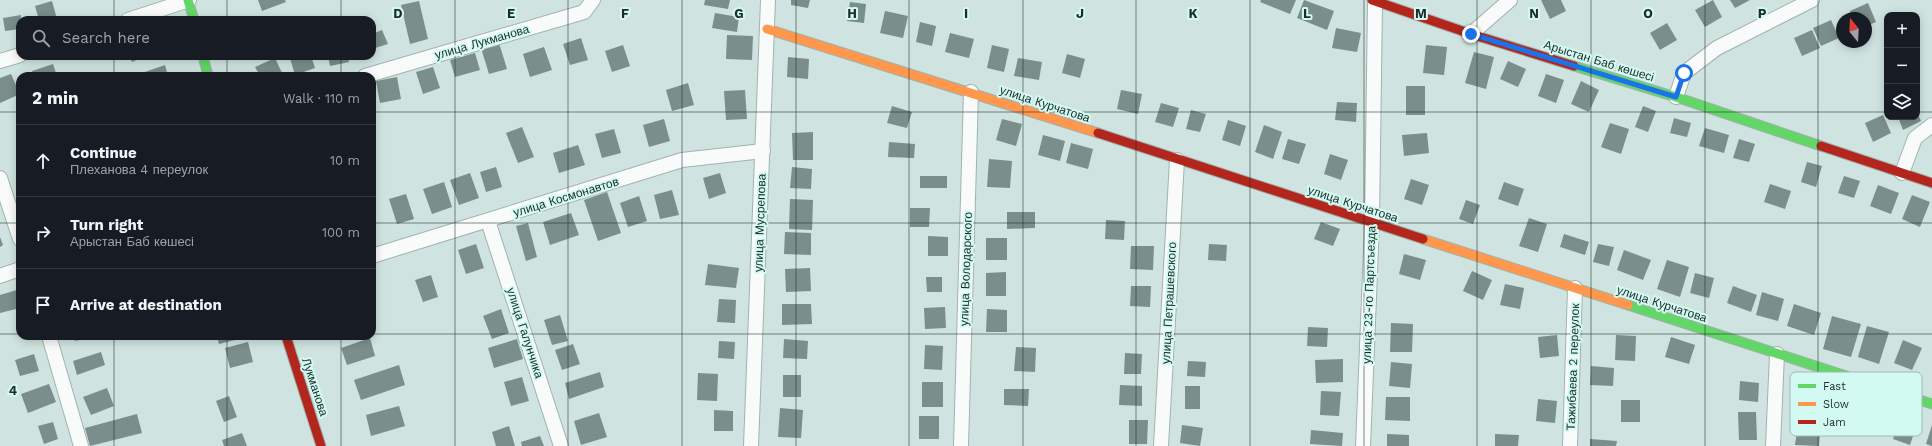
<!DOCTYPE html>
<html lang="en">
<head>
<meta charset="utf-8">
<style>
	:root { --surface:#171b24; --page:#242831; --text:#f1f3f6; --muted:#9ea1a6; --line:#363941 }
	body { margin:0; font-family:"Work Sans",sans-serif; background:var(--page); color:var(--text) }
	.controls { position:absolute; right:12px; top:12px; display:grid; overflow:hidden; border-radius:8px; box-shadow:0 2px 10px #0003 }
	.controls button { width:36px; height:36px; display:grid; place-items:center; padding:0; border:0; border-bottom:1px solid var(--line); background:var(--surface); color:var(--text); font:20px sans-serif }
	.compass { position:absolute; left:1836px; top:12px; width:36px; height:36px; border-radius:50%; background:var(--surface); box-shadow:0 2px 10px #0003; rotate:342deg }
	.stop { position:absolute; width:12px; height:12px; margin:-9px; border:3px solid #1a73e8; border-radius:50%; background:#fff }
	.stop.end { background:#1a73e8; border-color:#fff; box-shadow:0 1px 4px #0008 }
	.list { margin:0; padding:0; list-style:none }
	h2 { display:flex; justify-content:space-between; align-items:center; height:52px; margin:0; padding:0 16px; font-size:17px }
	h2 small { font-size:13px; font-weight:400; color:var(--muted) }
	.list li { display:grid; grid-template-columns:26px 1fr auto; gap:12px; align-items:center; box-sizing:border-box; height:72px; padding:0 16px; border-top:1px solid var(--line) }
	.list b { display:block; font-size:15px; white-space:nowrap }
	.list p { margin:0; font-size:13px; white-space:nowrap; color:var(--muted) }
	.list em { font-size:13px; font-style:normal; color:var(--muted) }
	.icon { flex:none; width:22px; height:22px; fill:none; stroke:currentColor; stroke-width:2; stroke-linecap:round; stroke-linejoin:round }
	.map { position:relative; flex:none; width:1932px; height:446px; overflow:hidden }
	.search { position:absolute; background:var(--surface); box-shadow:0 2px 10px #0003; left:16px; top:16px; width:360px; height:44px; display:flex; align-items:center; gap:10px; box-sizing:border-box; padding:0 14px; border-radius:12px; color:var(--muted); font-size:15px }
	.panel { position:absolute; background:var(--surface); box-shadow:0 2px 10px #0003; left:16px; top:72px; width:360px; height:268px; border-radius:12px }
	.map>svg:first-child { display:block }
</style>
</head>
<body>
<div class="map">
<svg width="1932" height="446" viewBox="0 0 1932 446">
	<rect width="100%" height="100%" fill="#cfe4e0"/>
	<g fill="#7a8e8b">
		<path d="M258,0H285L286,2L262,11Z"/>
		<path d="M705,0H730L728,9L704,5Z"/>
		<path d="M791,0H810L808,8L791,5Z"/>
		<path d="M1261,0H1296L1290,14L1260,2Z"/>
		<path d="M1304,0L1334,11L1327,30L1297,18Z"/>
		<path d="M1541,0H1561L1566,11L1550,19Z"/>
		<path d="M1713,0L1722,17L1705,27L1695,10Z"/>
		<path d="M1730,0H1750L1735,8Z"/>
		<path d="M52,1L57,19L39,20L35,6Z"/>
		<path d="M419,1L428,39L410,44L401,5Z"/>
		<path d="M850,2L866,4L864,23L847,21Z"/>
		<path d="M1868,3L1876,22L1866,26V18H1853L1850,11Z"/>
		<path d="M885,11L908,16L903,38L880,33Z"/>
		<path d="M715,13L739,17L737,32L712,28Z"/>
		<path d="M21,15L20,29L5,31L3,18Z"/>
		<path d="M1831,20L1839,38L1821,46L1813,28Z"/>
		<path d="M920,22L936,26L932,46L916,42Z"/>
		<path d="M1667,23L1677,40L1660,50L1650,33Z"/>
		<path d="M1336,28L1361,33L1357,52L1332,48Z"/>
		<path d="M382,30L388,44L372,49V34Z"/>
		<path d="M1812,30L1820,48L1802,56L1794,38Z"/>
		<path d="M950,33L974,39L969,58L945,52Z"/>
		<path d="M727,35L753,36L752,60L726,59Z"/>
		<path d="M581,38L588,60L570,65L563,44Z"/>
		<path d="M499,43L507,69L489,74L481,48Z"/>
		<path d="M623,45L630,66L612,72L605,51Z"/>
		<path d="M992,45L1009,49L1004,72L987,68Z"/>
		<path d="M1426,45L1447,47L1444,75L1423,73Z"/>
		<path d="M544,47L552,70L530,77L523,54Z"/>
		<path d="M1474,52L1494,57L1486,89L1465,83Z"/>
		<path d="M475,53L480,70L455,77L450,60Z"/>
		<path d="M1067,54L1085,59L1080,78L1062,73Z"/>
		<path d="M129,56H146L132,62Z"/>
		<path d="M296,56H311L315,68L295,75L290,58Z"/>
		<path d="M328,56H348L349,62L330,66Z"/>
		<path d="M788,57L809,59L808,79L787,77Z"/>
		<path d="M275,58L283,75L260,76L255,67Z"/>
		<path d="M1018,58L1042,62L1039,80L1014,76Z"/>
		<path d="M1508,61L1526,69L1518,87L1500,79Z"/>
		<path d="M53,64L57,76H34L32,71Z"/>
		<path d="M165,65L168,76H140L139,74Z"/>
		<path d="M433,67L440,88L423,94L416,72Z"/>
		<path d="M11,74L20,94L0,103V78Z"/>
		<path d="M1546,74L1564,80L1556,103L1538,96Z"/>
		<path d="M397,77L401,99L380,103L376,81Z"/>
		<path d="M1581,81L1599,90L1589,112L1571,104Z"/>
		<path d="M688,83L694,105L672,111L666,90Z"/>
		<rect x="1406" y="86" width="19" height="29"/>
		<path d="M745,90L747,119L726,120L724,91Z"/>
		<path d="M1121,90L1142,94L1138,114L1117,109Z"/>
		<path d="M1337,102L1357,103L1356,122L1335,120Z"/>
		<path d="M1161,103L1179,108L1173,127L1155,122Z"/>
		<path d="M892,106L912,112L907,128L887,123Z"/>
		<path d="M1643,106L1656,111L1648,132L1635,127Z"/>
		<path d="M1191,110L1206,114L1200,132L1186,129Z"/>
		<path d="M1917,112L1921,121L1903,130L1898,117H1917Z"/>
		<path d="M1883,115L1891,133L1873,142L1865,123Z"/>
		<path d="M1674,118L1691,123L1687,137L1670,133Z"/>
		<path d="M664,119L670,141L649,147L643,125Z"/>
		<path d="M1002,119L1022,124L1016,146L996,140Z"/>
		<path d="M1228,120L1246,126L1240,146L1222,140Z"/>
		<path d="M1610,123L1629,129L1621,154L1601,147Z"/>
		<path d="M1264,125L1282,132L1273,159L1255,152Z"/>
		<path d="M522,127L534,157L518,163L506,133Z"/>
		<path d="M1705,128L1729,135L1724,153L1699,146Z"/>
		<path d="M614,129L621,153L602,158L595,134Z"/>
		<path d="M813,132V160H793L792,133Z"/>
		<path d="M1427,133L1429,153L1404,156L1402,135Z"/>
		<path d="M1043,135L1065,141L1060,161L1038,155Z"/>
		<path d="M1288,139L1306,144L1299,164L1282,159Z"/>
		<path d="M1739,139L1755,144L1749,162L1733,158Z"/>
		<path d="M889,142L915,144L914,158L888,157Z"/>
		<path d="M1071,143L1093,149L1088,169L1066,163Z"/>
		<path d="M578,145L585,165L559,173L553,153Z"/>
		<path d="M1330,154L1348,160L1341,180L1324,174Z"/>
		<path d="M989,159L1012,161L1010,188L987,187Z"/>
		<path d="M1807,162L1822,166L1816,187L1801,182Z"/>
		<path d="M496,167L502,187L486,192L480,172Z"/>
		<path d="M792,167L812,169L811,189L790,188Z"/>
		<path d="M470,173L479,198L459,205L450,180Z"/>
		<path d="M720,173L726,193L709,199L703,178Z"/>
		<rect x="920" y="176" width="27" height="12"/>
		<path d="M1844,176L1860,181L1854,198L1838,193Z"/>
		<path d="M1411,179L1429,185L1422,205L1404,199Z"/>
		<path d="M444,182L452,207L432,214L423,189Z"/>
		<path d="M1504,182L1524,189L1518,206L1498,199Z"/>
		<path d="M1770,184L1791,191L1785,209L1764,202Z"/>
		<path d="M1878,185L1899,193L1891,214L1870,206Z"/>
		<path d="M672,190L679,215L660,219L654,195Z"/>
		<path d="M607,192L621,233L598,241L584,200Z"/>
		<path d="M406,194L414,219L397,224L389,199Z"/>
		<path d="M1912,195L1930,202L1920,227L1902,219Z"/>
		<path d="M639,196L647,221L628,227L620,203Z"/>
		<path d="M790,199L813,200L812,230L789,229Z"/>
		<path d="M1466,200L1480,205L1473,224L1459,219Z"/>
		<path d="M910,208H930L929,227H910Z"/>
		<path d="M1007,212H1035V228L1007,229Z"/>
		<path d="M571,213L579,235L550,245L543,222Z"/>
		<path d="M1529,218L1547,224L1538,252L1519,246Z"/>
		<path d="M1106,220L1125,221L1124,240L1105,239Z"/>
		<path d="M1321,222L1340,229L1333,246L1314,239Z"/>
		<path d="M528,223L537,257L526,261L516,226Z"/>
		<path d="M785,232L811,233V255L784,254Z"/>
		<path d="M1564,234L1589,242L1585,255L1560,247Z"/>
		<path d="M928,236L948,237V256H928Z"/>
		<path d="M0,237L3,245L0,247Z"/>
		<rect x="986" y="238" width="21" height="22"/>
		<path d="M476,244L484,268L466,274L458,250Z"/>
		<path d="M1209,244L1227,245L1226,261L1208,260Z"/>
		<path d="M1598,244L1614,247L1609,266L1593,262Z"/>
		<path d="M1131,246H1154L1153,270L1130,269Z"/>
		<path d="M1624,250L1651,260L1643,280L1617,270Z"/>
		<path d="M1404,254L1426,260L1420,280L1399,274Z"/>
		<path d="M1667,260L1689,267L1680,297L1657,289Z"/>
		<path d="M708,264L739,268L736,288L705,285Z"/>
		<path d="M810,268L811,291L786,292L785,269Z"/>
		<path d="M1472,271L1492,280L1483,300L1463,291Z"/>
		<path d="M1006,272V296H986V273Z"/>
		<path d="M1695,273L1714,278L1709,298L1690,293Z"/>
		<path d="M431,275L438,297L423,302L415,280Z"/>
		<path d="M926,277H942V292H927Z"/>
		<path d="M1505,284L1524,288L1520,309L1500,305Z"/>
		<path d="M1131,286H1151L1150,307L1130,306Z"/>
		<path d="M1733,286L1757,295L1751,312L1727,303Z"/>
		<path d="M20,289V308L0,313V295Z"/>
		<path d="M1762,292L1784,299L1778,321L1756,315Z"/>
		<path d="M719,299L736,300L735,323L717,322Z"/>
		<path d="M782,304H811L812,324L782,325Z"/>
		<path d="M1794,304L1821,313L1814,335L1787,326Z"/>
		<path d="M945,307L946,328L925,329L924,308Z"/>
		<path d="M501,309L509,333L492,339L483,316Z"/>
		<path d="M987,309L1007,310V332H986Z"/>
		<path d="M560,315L568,341L552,345L544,320Z"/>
		<path d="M1832,316L1861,324L1851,357L1823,349Z"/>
		<path d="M1391,323L1413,324L1412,352H1390Z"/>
		<path d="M1867,326L1889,332L1879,364L1858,357Z"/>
		<path d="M1308,327L1328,328L1327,347L1307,346Z"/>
		<path d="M1557,335L1559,356L1540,358L1538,337Z"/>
		<path d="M1616,335L1636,336L1635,361L1615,360Z"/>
		<path d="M73,336H93V337L75,341Z"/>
		<path d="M217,336H247V337L219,344Z"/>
		<path d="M1671,337L1695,345L1689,364L1665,357Z"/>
		<path d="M370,338L375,356L347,365L341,348Z"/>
		<path d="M517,339L523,359L494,368L488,348Z"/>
		<path d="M784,339L808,341L807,359L783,358Z"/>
		<path d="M1903,340L1922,348L1912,370L1894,363Z"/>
		<path d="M719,341L735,342L734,359L718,358Z"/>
		<path d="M248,342L253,362L230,368L225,348Z"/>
		<path d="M573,344L580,364L562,370L555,350Z"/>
		<path d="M925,345L943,346L942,370L924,369Z"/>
		<path d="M1016,347L1036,348L1035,372L1014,371Z"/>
		<path d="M101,352L105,365L77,375L73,361Z"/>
		<path d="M1125,353L1142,354L1141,374H1124Z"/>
		<path d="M34,354L39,371L20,376L15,360Z"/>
		<path d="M1343,359V382L1316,383L1315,360Z"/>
		<path d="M1188,361L1206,362L1205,377L1187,376Z"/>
		<path d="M1391,362L1412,364L1410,388L1389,386Z"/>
		<path d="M399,365L405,385L361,400L354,380Z"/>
		<path d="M1591,366L1614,368L1613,386L1590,385Z"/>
		<path d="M600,372L604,387L569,399L565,383Z"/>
		<path d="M698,373L718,374L717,401L697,400Z"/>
		<rect x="783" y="375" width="18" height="22"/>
		<path d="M522,377L529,401L511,406L504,382Z"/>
		<path d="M1740,381L1759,383L1758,402L1739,400Z"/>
		<rect x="922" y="382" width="21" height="25"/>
		<path d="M49,384L56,402L28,413L21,394Z"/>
		<path d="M1120,385L1142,386V406L1119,405Z"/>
		<rect x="1185" y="386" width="15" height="23"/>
		<path d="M107,388L114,406L91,415L83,397Z"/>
		<path d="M1004,389H1029L1028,406L1004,405Z"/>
		<path d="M1321,391L1341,392L1339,416L1320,415Z"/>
		<path d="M229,396L237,417L224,422L216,401Z"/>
		<path d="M1386,397H1410V421L1385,420Z"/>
		<path d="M1538,399L1557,401L1555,423L1536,421Z"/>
		<rect x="1621" y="400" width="19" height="22"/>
		<path d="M399,406L405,426L371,436L366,415Z"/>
		<path d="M780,408L803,410L801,438L778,437Z"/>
		<path d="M714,410L733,411V431H714Z"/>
		<path d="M1738,412H1756L1757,440H1739Z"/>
		<path d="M1903,412L1919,418L1910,445L1893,439Z"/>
		<path d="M599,413L607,437L581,445L574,421Z"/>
		<path d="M137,414L142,433L90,446L85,428Z"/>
		<rect x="919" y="416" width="20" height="23"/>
		<path d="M1129,420H1148L1147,444H1129Z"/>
		<path d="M53,422L58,439L44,444L38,426Z"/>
		<path d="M1182,425L1203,428L1200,446L1180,443Z"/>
		<path d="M1932,425V446L1926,444Z"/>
		<path d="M509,426L515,446H496L492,432Z"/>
		<path d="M1311,430L1343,433L1342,446L1310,444Z"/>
		<path d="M1797,430L1820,432L1819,446L1795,445Z"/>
		<path d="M242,433L247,446H224L222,440Z"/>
		<path d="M1387,434L1409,435V446H1387Z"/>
		<path d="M1495,434L1519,435L1518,446H1495Z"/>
		<path d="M540,436L544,446H522L521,442Z"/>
		<path d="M1590,439L1617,441L1616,446H1590Z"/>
	</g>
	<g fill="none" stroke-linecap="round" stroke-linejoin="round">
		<g stroke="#a2b2ae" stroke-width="16">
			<g id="street">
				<path d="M128,20L189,0"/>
				<path d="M1471,34L1510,0"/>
				<path d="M0,61L20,55"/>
				<path d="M365,76L584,12L593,0"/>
				<path d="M1676,97L1684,73L1717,48L1812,0"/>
				<path d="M1902,173L1915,138L1932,125"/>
				<path d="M0,178L20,239"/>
				<path d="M488,221L561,446"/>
				<path d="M372,256L682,160L763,151"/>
				<path d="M0,276L20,269"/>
				<path d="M49,336L81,446"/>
				<path d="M751,446L768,0"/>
				<path d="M961,446L971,92"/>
				<path d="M1161,446L1177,160"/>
				<path d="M1363,446L1372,223L1375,1"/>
				<path d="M1570,446L1575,288"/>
				<path d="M1773,446L1777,354"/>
			</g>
		</g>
		<g stroke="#a2b2ae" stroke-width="11">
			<g id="fast">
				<path d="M188,0L194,20"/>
				<path d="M203,56L208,76"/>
				<path d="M1574,66L1676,97L1821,146"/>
				<path d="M1628,305L1932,404"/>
			</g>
		</g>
		<g stroke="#a2b2ae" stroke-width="11">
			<g id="slow">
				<path d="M767,29L1098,133"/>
				<path d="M1423,239L1628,305"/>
			</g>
		</g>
		<g stroke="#a2b2ae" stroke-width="11">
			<g id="jam">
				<path d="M1372,0L1471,34L1574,66"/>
				<path d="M1098,133L1423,239"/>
				<path d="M1821,146L1932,183"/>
				<path d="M286,336L321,446"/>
			</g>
		</g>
		<use href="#street" stroke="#f8fbfa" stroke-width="14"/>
		<use href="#fast" stroke="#63d668" stroke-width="9"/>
		<use href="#slow" stroke="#ff974d" stroke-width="9"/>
		<use href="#jam" stroke="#b3261e" stroke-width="9"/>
	</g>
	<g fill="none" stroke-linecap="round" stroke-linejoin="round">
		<path stroke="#1a73e8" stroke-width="5" d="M1471,34L1676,97L1684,73"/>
	</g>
	<path fill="none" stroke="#1d2c29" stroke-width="1" stroke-opacity="0.55" d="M114,0V20M227,0V20M341,0V20M455,0V446M568,0V446M682,0V446M796,0V446M909,0V446M1023,0V446M1136,0V446M1250,0V446M1364,0V446M1477,0V446M1591,0V446M1705,0V446M1818,0V446M114,56V76M227,56V76M341,56V76M0,112H20M372,112H1887M1917,112H1932M0,223H20M372,223H1932M0,334H20M372,334H1932M114,336V446M227,336V446M341,336V446"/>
	<g text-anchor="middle" stroke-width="4" stroke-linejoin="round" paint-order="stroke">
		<g font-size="12" fill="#1d2c29" stroke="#d3faf2">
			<text transform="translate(482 42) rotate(-16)" y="4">улица Лукманова</text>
			<text transform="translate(1599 61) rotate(17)" y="4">Арыстан Баб көшесі</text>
			<text transform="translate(1045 104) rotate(18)" y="4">улица Курчатова</text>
			<text transform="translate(566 197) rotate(-17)" y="4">улица Космонавтов</text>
			<text transform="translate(1353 204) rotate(18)" y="4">улица Курчатова</text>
			<text transform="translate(760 223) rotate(-88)" y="4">улица Мусрепова</text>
			<text transform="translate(966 269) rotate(-88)" y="4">улица Володарского</text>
			<text transform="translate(1369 295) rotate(-88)" y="4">улица 23-го Партсъезда</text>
			<text transform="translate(1169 303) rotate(-87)" y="4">улица Петрашевского</text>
			<text transform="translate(1662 304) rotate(18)" y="4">улица Курчатова</text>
			<text transform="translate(525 333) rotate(72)" y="4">улица Галунчика</text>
			<text transform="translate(1573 367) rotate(-88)" y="4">Тажибаева 2 переулок</text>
			<text transform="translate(315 387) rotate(72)" y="4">Лукманова</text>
		</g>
	</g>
	<rect x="1790" y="372" width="132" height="64" rx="6" fill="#d3faf2" stroke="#9cbcb6" stroke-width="1"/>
	<rect x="1798" y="384" width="18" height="4" fill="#63d668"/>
	<rect x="1798" y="402" width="18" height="4" fill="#ff974d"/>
	<rect x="1798" y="420" width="18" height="4" fill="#b3261e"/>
	<g font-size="11" fill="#1d2c29">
		<text x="1823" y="390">Fast</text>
		<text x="1823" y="408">Slow</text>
		<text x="1823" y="426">Jam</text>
	</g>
	<g font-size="13" text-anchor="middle" font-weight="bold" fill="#1d2c29" stroke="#d3faf2" stroke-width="4" stroke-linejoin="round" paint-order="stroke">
		<text x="398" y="18">D</text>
		<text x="511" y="18">E</text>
		<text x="625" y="18">F</text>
		<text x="739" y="18">G</text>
		<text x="852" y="18">H</text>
		<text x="966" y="18">I</text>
		<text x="1080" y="18">J</text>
		<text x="1193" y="18">K</text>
		<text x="1307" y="18">L</text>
		<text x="1421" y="18">M</text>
		<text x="1534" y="18">N</text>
		<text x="1648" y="18">O</text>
		<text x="1762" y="18">P</text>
		<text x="13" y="395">4</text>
	</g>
</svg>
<div class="controls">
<button>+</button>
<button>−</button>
<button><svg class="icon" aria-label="layers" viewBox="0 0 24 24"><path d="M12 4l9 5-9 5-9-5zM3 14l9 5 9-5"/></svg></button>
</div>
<svg class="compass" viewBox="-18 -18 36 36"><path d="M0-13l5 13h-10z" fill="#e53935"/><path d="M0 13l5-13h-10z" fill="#9ea1a6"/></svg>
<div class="stop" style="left:1684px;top:73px"></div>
<div class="stop end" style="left:1471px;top:34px"></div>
<div class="search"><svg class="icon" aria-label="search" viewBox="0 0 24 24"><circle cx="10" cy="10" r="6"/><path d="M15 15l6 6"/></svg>Search here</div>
<section class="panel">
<h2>2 min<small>Walk · 110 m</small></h2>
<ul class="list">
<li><svg class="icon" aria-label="ahead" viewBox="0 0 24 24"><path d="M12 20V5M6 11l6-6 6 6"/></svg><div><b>Continue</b><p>Плеханова 4 переулок</p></div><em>10 m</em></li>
<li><svg class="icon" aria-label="right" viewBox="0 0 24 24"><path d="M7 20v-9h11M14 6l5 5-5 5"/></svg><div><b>Turn right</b><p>Арыстан Баб көшесі</p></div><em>100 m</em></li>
<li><svg class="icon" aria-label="arrive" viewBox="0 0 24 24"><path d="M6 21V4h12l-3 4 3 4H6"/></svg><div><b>Arrive at destination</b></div></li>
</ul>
</section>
</div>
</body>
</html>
